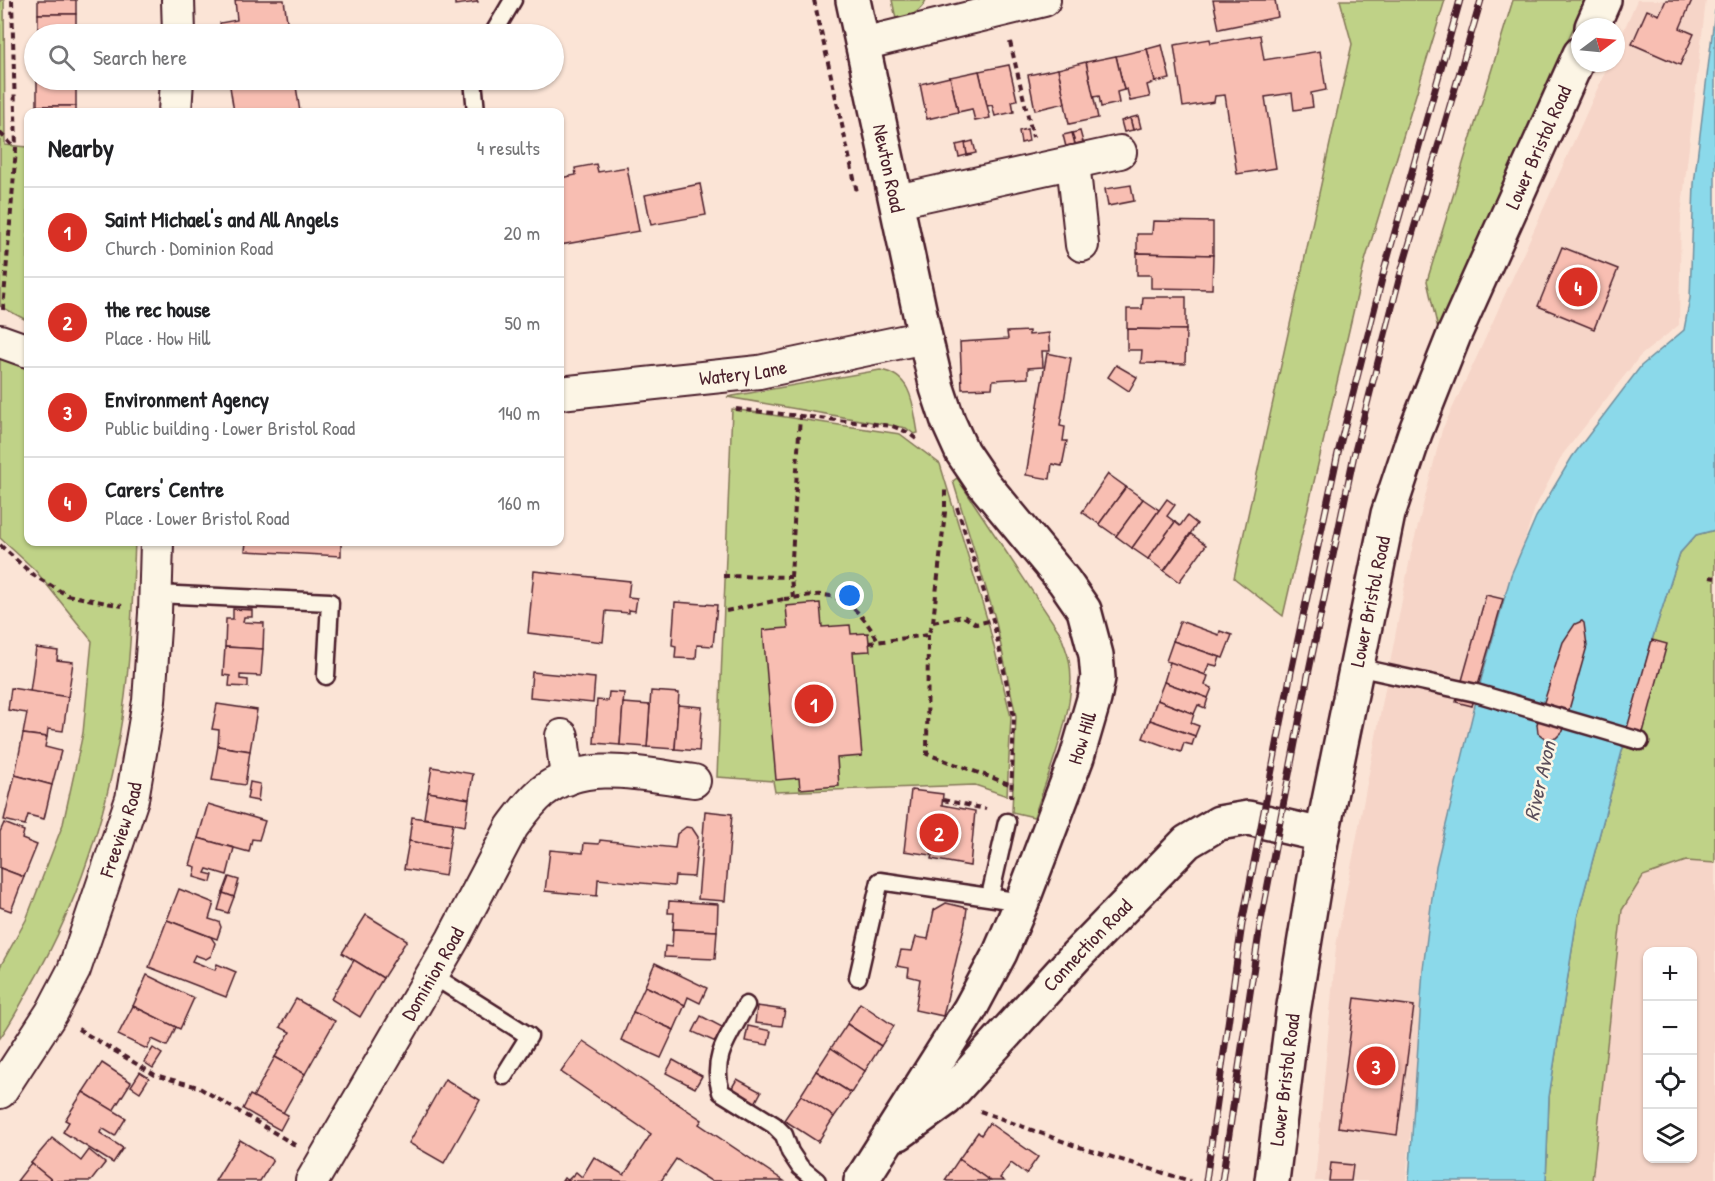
<!DOCTYPE html>
<html lang="en">
<head>
<meta charset="utf-8">
<style>
	:root { --surface:#fff; --page:#f6f6f6; --text:#202124; --muted:#757577; --line:#e0e0e0; --accent:#d93025 }
	body { margin:0; font-family:"Patrick Hand",sans-serif; background:var(--page); color:var(--text) }
	.controls { position:absolute; right:18px; bottom:18px; display:grid; overflow:hidden; border-radius:12px; box-shadow:0 2px 4px #0004 }
	.controls button { width:54px; height:54px; display:grid; place-items:center; padding:0; border:0; border-bottom:2px solid var(--line); background:var(--surface); color:var(--text); font:30px sans-serif }
	.compass { position:absolute; left:1571px; top:18px; width:54px; height:54px; border-radius:50%; background:var(--surface); box-shadow:0 2px 4px #0004; rotate:74deg }
	.you { position:absolute; left:850px; top:596px; width:21px; height:21px; margin:-15px; border:4px solid #fff; border-radius:50%; background:#1a73e8; box-shadow:0 0 0 9px #1a73e833 }
	.badge { display:grid; place-items:center; width:39px; height:39px; border-radius:50%; background:var(--accent); color:#fff; font-size:20px; font-weight:700 }
	.pin { position:absolute; translate:-50% -50%; border:3px solid #fff; box-shadow:0 2px 6px #0006 }
	.list { margin:0; padding:0; list-style:none }
	h2 { display:flex; justify-content:space-between; align-items:center; height:78px; margin:0; padding:0 24px; font-size:26px }
	h2 small { font-size:20px; font-weight:400; color:var(--muted) }
	.list li { display:grid; grid-template-columns:39px 1fr auto; gap:18px; align-items:center; box-sizing:border-box; height:90px; padding:0 24px; border-top:2px solid var(--line) }
	.list b { display:block; font-size:22px; white-space:nowrap }
	.list p { margin:0; font-size:20px; white-space:nowrap; color:var(--muted) }
	.list em { font-size:20px; font-style:normal; color:var(--muted) }
	.icon { flex:none; width:33px; height:33px; fill:none; stroke:currentColor; stroke-width:2; stroke-linecap:round; stroke-linejoin:round }
	.map { position:relative; flex:none; width:1715px; height:1181px; overflow:hidden }
	.search { position:absolute; background:var(--surface); box-shadow:0 2px 4px #0004; left:24px; top:24px; width:540px; height:66px; display:flex; align-items:center; gap:15px; box-sizing:border-box; padding:0 21px; border-radius:33px; color:var(--muted); font-size:22px }
	.panel { position:absolute; background:var(--surface); box-shadow:0 2px 4px #0004; left:24px; top:108px; width:540px; height:438px; border-radius:12px }
	.map>svg:first-child { display:block }
</style>
</head>
<body>
<div class="map">
<svg width="1715" height="1181" viewBox="0 0 1715 1181">
	<rect width="100%" height="100%" fill="#fbe4d6"/>
	<filter id="ink" filterUnits="userSpaceOnUse"><feTurbulence type="fractalNoise" baseFrequency=".0167" numOctaves="2"/><feDisplacementMap in="SourceGraphic" scale="12" xChannelSelector="R" yChannelSelector="G"/><feConvolveMatrix kernelMatrix="1 2 1 2 8 2 1 2 1" color-interpolation-filters="sRGB"/></filter>
	<g filter="url(#ink)">
		<g fill="#f6d5c8" fill-rule="evenodd">
			<path d="M1637,0H1706L1681,216L1679,325L1640,356L1563,454L1535,508L1482,675L1437,866L1406,1181H1315L1336,946L1411,553L1442,430L1480,350L1609,63H1616V48Z"/>
			<path d="M1686,861L1715,863V1181H1592L1622,910L1643,876ZM1648,952H1692V1158H1648Z"/>
		</g>
		<g fill="#bfd287" stroke="#847859" stroke-width="1.5">
			<path d="M0,0H4L5,145L28,147V321L0,306Z"/>
			<path d="M892,0H926C921,12 909,18 896,19Z"/>
			<path d="M1340,0H1445L1365,261L1283,616L1234,578L1352,44Z"/>
			<path d="M1513,0H1586L1438,329L1427,281Z"/>
			<path d="M0,356L28,366V542H135C133,584 132,626 128,668C118,781 85,894 28,991C19,1007 11,1023 0,1038V967L26,920L63,824L83,733L92,641L35,570L0,538Z"/>
			<path d="M880,370C913,375 913,406 918,433L914,434L906,428L727,397Z"/>
			<path d="M732,409L900,434L940,464L988,622L1011,717L1007,796L975,785L775,792L773,781L717,777Z"/>
			<path d="M957,478L1060,633C1063,642 1067,651 1069,660C1079,705 1048,772 1034,817L1012,812L1016,716L995,618L953,481Z"/>
			<path d="M1715,530V863L1686,861L1643,876L1622,910L1592,1181H1546L1549,1097L1577,918L1652,640L1680,553L1696,535Z"/>
		</g>
		<path fill="#8bd9ea" stroke="#718f9e" stroke-width="1.5" d="M1715,10V530L1696,535L1680,553L1652,640L1577,918L1549,1097L1546,1181H1409L1423,969L1436,866L1482,676L1511,575L1536,517L1572,457L1641,366L1684,330L1690,298L1694,184Z"/>
		<g fill="#f8beb2" stroke="#4a1f2b" stroke-width="1.5">
			<rect x="38" y="0" width="38" height="14"/>
			<path d="M235,0H284L289,34H222L220,23L237,20Z"/>
			<path d="M455,0H477L478,2L455,5Z"/>
			<path d="M1213,0H1275L1278,17L1219,29Z"/>
			<path d="M1666,0H1692L1680,28L1694,34L1680,65L1632,44L1647,10L1659,15Z"/>
			<rect x="38" y="14" width="38" height="20"/>
			<path d="M1260,35L1264,60L1320,51L1326,90L1311,93L1313,107L1294,110L1292,93L1265,97L1276,168L1237,174L1225,95L1215,96L1214,102L1183,107L1174,45L1210,39L1211,43Z"/>
			<path d="M1162,45L1170,79L1155,82L1147,49Z"/>
			<path d="M1147,49L1155,82L1147,85L1150,97L1130,101L1127,89L1124,90L1116,56Z"/>
			<path d="M1116,56L1124,90L1117,92L1119,103L1101,107L1099,96L1093,97L1086,62Z"/>
			<path d="M1086,62L1098,118L1069,124L1058,69Z"/>
			<path d="M1009,65L1017,100L1012,101L1014,112L995,116L992,105L987,106L979,71Z"/>
			<path d="M1058,69L1065,103L1035,110L1028,75Z"/>
			<path d="M979,71L990,118L975,121L972,109L958,112L950,77Z"/>
			<path d="M950,77L958,112L927,119L920,84Z"/>
			<rect x="37" y="80" width="39" height="26"/>
			<path d="M229,80H295L300,112H234Z"/>
			<rect x="37" y="106" width="39" height="6"/>
			<path d="M1138,116L1141,128L1133,130L1130,118Z"/>
			<path d="M1130,118L1133,130L1124,132L1121,121Z"/>
			<path d="M1027,129L1029,141L1021,143L1019,131Z"/>
			<path d="M1080,131L1083,142L1075,144L1072,133Z"/>
			<path d="M1072,133L1075,144L1066,147L1063,135Z"/>
			<path d="M973,141L976,153L967,155L965,143Z"/>
			<path d="M965,143L967,155L959,157L956,145Z"/>
			<path d="M596,164L598,172L627,167L639,231L560,245V178L576,175L575,168Z"/>
			<path d="M700,184L706,215L651,225L645,195Z"/>
			<path d="M1131,185L1134,201L1108,206L1105,189Z"/>
			<path d="M1153,221L1213,222V255L1137,253V234H1152Z"/>
			<path d="M1562,247L1618,269L1594,329L1538,306Z"/>
			<path d="M1137,253L1213,255L1212,289L1151,288V275H1137Z"/>
			<path d="M1143,297H1186V330L1127,329V309H1142Z"/>
			<path d="M1127,329L1186,330L1185,364L1141,363L1142,350H1127Z"/>
			<path d="M1029,331V335L1049,333L1050,351H1042L1043,367L1028,368V378L993,380L992,388L962,389L960,342L1008,339L1007,332Z"/>
			<path d="M1047,353L1071,358L1060,426L1065,427L1063,441H1067L1062,466L1052,464L1050,479L1026,475Z"/>
			<path d="M1116,365L1137,377L1129,391L1108,377Z"/>
			<path d="M1108,474L1126,487L1099,524L1082,512Z"/>
			<path d="M1126,487L1143,499L1116,536L1099,524Z"/>
			<path d="M1143,499L1159,510L1132,548L1116,536Z"/>
			<path d="M1167,499L1175,505L1167,516L1175,522L1148,559L1132,548Z"/>
			<path d="M1187,516L1197,524L1164,571L1148,559L1175,522L1180,526Z"/>
			<path d="M1191,534L1206,545L1179,582L1164,571Z"/>
			<path d="M246,542H341V556L245,551Z"/>
			<path d="M534,571L630,581L628,597L637,598L635,611L629,610V613L606,611L603,642L528,633Z"/>
			<path d="M1486,595L1503,599L1472,706L1456,702Z"/>
			<path d="M675,602L717,605L713,646L697,645L696,659L675,658L676,646L672,645Z"/>
			<path d="M820,603L822,627L850,625L851,634L868,633L870,651L853,652L862,756L837,758L839,786L800,789L799,778L776,780L763,630L788,628L786,606Z"/>
			<path d="M233,609L252,610V617H244L243,622L264,623L263,649L225,647L226,619H233Z"/>
			<path d="M1180,621L1219,635L1220,631L1232,635L1223,658L1173,641Z"/>
			<path d="M1582,621L1584,623L1587,646L1563,731L1556,738L1546,739L1538,733L1537,724L1563,642L1575,624Z"/>
			<path d="M1652,640L1667,644L1638,751L1622,746Z"/>
			<path d="M1173,641L1220,657L1217,666L1209,664L1205,675L1166,661Z"/>
			<path d="M225,647L263,649L261,676L240,675V679L248,680V687L229,686L230,676L223,675Z"/>
			<path d="M36,648L58,651L57,660L73,662L68,697L30,692Z"/>
			<path d="M1170,662L1208,676L1205,685L1212,688L1208,698L1164,682Z"/>
			<path d="M532,672L595,678L593,703L530,697Z"/>
			<path d="M1164,682L1208,698L1205,708L1198,705L1194,714L1157,700Z"/>
			<path d="M11,688L68,697L63,731L48,729L47,737L23,734L27,713L8,710Z"/>
			<path d="M651,691L679,693L675,749L647,747Z"/>
			<path d="M609,692L624,693L620,745L594,743L597,700L608,701Z"/>
			<path d="M1157,700L1194,714L1191,723L1199,726L1195,736L1150,720Z"/>
			<path d="M623,703L650,705L647,747L620,745Z"/>
			<path d="M217,704L257,710L250,751L218,746L219,730L212,729Z"/>
			<path d="M678,705L702,707L699,751L675,749Z"/>
			<path d="M1150,720L1195,736L1192,745L1184,743L1181,752L1143,738Z"/>
			<path d="M23,734L47,737L45,747L61,751L52,785L15,775Z"/>
			<path d="M218,746L250,751L245,785L212,780Z"/>
			<path d="M432,767L473,774L469,799L428,792Z"/>
			<path d="M15,775L52,785L44,819L28,815L25,825L4,820Z"/>
			<path d="M250,782L260,784L258,801L247,799Z"/>
			<path d="M911,790L943,794L942,805L975,811L970,866L931,859L932,855L904,851Z"/>
			<path d="M428,792L469,799L465,826L424,818Z"/>
			<path d="M208,804L265,821L259,840L252,839L249,852L198,838Z"/>
			<path d="M705,811L732,814L725,901L698,899Z"/>
			<path d="M412,817L453,823L449,848L409,841Z"/>
			<path d="M4,823L24,831L22,839L37,845L24,877L0,868V832Z"/>
			<path d="M686,827L692,828L698,837L694,877L675,876L674,886L598,879L597,896L545,891L550,850L583,853L584,843L599,844L600,840L675,848L677,834Z"/>
			<path d="M198,838L234,848L227,875L207,869L205,873L213,875L211,882L194,877L196,867L190,865Z"/>
			<path d="M409,841L449,848L445,876L404,869Z"/>
			<path d="M0,868L24,877L11,911L0,907Z"/>
			<path d="M229,877L239,880L234,897L223,893Z"/>
			<path d="M179,889L214,903L209,919L219,922L221,927L217,939L167,920Z"/>
			<path d="M223,893L234,897L228,913L218,910Z"/>
			<path d="M669,901L718,904L717,931L673,929L674,913H668Z"/>
			<path d="M946,903L967,908L965,923L943,1016L915,1010L920,979L908,976L909,968L897,966L901,950L912,951L916,937L928,939L934,910Z"/>
			<path d="M366,915L407,940L383,978L342,953Z"/>
			<path d="M167,920L211,937L215,943L211,956L206,959L195,955L192,961L215,970L217,964L236,972L226,997L149,967Z"/>
			<path d="M673,929L717,931L715,959L664,957L665,946L672,947Z"/>
			<path d="M354,960L383,978L360,1017L331,999Z"/>
			<path d="M655,963L707,988L700,1003L688,997L685,1005L645,986Z"/>
			<path d="M147,975L194,998L180,1029L133,1006Z"/>
			<path d="M645,986L685,1005L674,1030L633,1012Z"/>
			<path d="M1355,998L1414,1006L1397,1135L1338,1127Z"/>
			<path d="M296,999L335,1021L305,1074L275,1057L290,1032L280,1027Z"/>
			<path d="M860,1003L894,1026L881,1046L847,1024Z"/>
			<path d="M133,1006L176,1027L167,1046L152,1039L147,1049L118,1035Z"/>
			<path d="M757,1006L785,1010L782,1026L755,1023Z"/>
			<path d="M633,1012L674,1030L661,1058L621,1040Z"/>
			<path d="M701,1016L724,1028L718,1043L693,1032Z"/>
			<path d="M847,1024L881,1046L865,1071L831,1048Z"/>
			<path d="M748,1026L771,1031L768,1045L745,1041Z"/>
			<path d="M583,1041L702,1120L699,1124L784,1181H711L676,1159L661,1181H562L564,1178L568,1180L576,1172L582,1177L594,1157L624,1175L651,1134L561,1072Z"/>
			<path d="M153,1048L162,1054L153,1068L144,1062Z"/>
			<path d="M831,1048L865,1071L851,1093L816,1071Z"/>
			<path d="M275,1057L305,1074L283,1113L253,1097Z"/>
			<path d="M673,1060L702,1076L695,1088L666,1073Z"/>
			<path d="M102,1063L131,1082L113,1111L83,1092Z"/>
			<path d="M816,1071L851,1093L834,1117L801,1095Z"/>
			<path d="M140,1072L149,1078L140,1092L131,1086Z"/>
			<path d="M445,1079L480,1100L444,1163L409,1143Z"/>
			<path d="M737,1079L761,1092L754,1105L730,1091Z"/>
			<path d="M83,1092L126,1118L115,1136L102,1128L100,1133L123,1148L113,1163L63,1132L69,1122L65,1120Z"/>
			<path d="M250,1095L288,1115L280,1130L243,1109Z"/>
			<path d="M801,1095L834,1117L818,1142L784,1120Z"/>
			<path d="M989,1123L1038,1157L1026,1174L1011,1163L1000,1178L1004,1181H990L959,1159L978,1132L981,1135Z"/>
			<path d="M52,1138L81,1161L89,1150L105,1163L91,1181H53L31,1163Z"/>
			<path d="M240,1140L273,1160L260,1181H215Z"/>
			<path d="M959,1159L990,1181H947L945,1180Z"/>
			<path d="M31,1163L53,1181H17Z"/>
			<path d="M1331,1163L1353,1165L1351,1181H1329Z"/>
		</g>
		<g fill="none" stroke-linecap="round" stroke-linejoin="round">
			<g stroke="#4a1f2b" stroke-width="21">
				<g id="service">
					<path d="M493,34L513,0"/>
					<path d="M473,80L476,112"/>
					<path d="M156,594L330,602L326,676"/>
					<path d="M1356,667L1476,693L1640,741"/>
					<path d="M990,896L1007,822"/>
					<path d="M432,975L529,1036L504,1076"/>
					<path d="M858,977L880,881L1022,902"/>
					<path d="M746,1005C730,1035 710,1057 721,1092L774,1125L784,1135L790,1152L800,1167L817,1181"/>
				</g>
			</g>
			<g stroke="#4a1f2b" stroke-width="36">
				<g id="minor">
					<path d="M178,0L179,34"/>
					<path d="M862,44L1044,0"/>
					<path d="M175,112L177,80"/>
					<path d="M1073,162L1082,245"/>
					<path d="M897,201L1120,152"/>
					<path d="M0,341L28,351"/>
					<path id="s1" d="M560,393L759,372L925,337"/>
					<path d="M562,736L567,779"/>
					<path id="s2" d="M0,1092L52,1012L74,970L132,799L149,701L155,613L157,542"/>
					<path id="s3" d="M312,1181L453,939L512,827C521,815 530,802 542,792C585,758 645,775 694,781"/>
				</g>
			</g>
			<g stroke="#4a1f2b" stroke-width="38">
				<g id="tertiary">
					<path id="s4" d="M853,0L925,337L937,388L948,421L962,452L983,483L1064,581L1084,610L1096,655L1098,678L1094,699L1077,757L1022,902L1000,953L970,1009L861,1181"/>
					<path id="s5" d="M899,1133L946,1099L1076,956L1187,842L1219,823L1248,818L1322,835"/>
				</g>
			</g>
			<g stroke="#4a1f2b" stroke-width="38">
				<g id="trunk">
					<path d="M1592,27L1604,0"/>
					<path id="s6" d="M1272,1181L1293,1012L1322,835L1388,514L1415,433L1454,335L1580,54"/>
				</g>
			</g>
			<g stroke="#4a1f2b" stroke-width="4" stroke-dasharray="6 4.5" stroke-linecap="butt">
				<path d="M814,0L857,192"/>
				<path d="M1010,42L1033,137"/>
				<path d="M0,133L15,148"/>
				<path d="M3,310L16,149L12,0"/>
				<path d="M736,409L892,426L907,432L919,441"/>
				<path d="M957,507L993,620L1014,717L1011,798"/>
				<path d="M0,545L33,575L67,595L122,606"/>
				<path d="M723,576L791,577"/>
				<path d="M1710,577L1715,578"/>
				<path d="M793,598L791,577L800,415"/>
				<path d="M784,599C797,598 810,594 823,595C850,597 866,620 879,642"/>
				<path d="M726,611L784,599L780,601"/>
				<path d="M933,622L963,616L976,624L993,620"/>
				<path d="M928,635L927,754L1012,785"/>
				<path d="M869,643L928,635L933,622L945,512V490"/>
				<path d="M943,800L986,809"/>
				<path d="M78,1029L155,1075L198,1087L295,1145"/>
				<path d="M980,1111L1073,1145L1190,1181"/>
			</g>
			<use href="#service" stroke="#fcf5e5" stroke-width="16"/>
			<use href="#minor" stroke="#fcf5e5" stroke-width="32"/>
			<use href="#tertiary" stroke="#fcf5e5" stroke-width="33"/>
			<use href="#trunk" stroke="#fcf5e5" stroke-width="33"/>
			<g stroke="#4a1f2b" stroke-width="7">
				<g id="rail">
					<path d="M1206,1181L1242,924L1291,672L1338,453L1384,271L1460,0"/>
					<path d="M1222,1181L1260,926L1308,675L1354,455L1400,276L1481,0"/>
				</g>
			</g>
			<use href="#rail" stroke="#fcf5e5" stroke-width="4.5" stroke-dasharray="14" stroke-linecap="butt"/>
		</g>
	</g>
	<g text-anchor="middle" stroke-width="5" stroke-linejoin="round" paint-order="stroke">
		<g font-size="20" fill="#4a1f2b" stroke="#fcf5e5">
			<text dy="7" stroke="none"><textPath href="#s6" startOffset="1074">Lower Bristol Road</textPath></text>
			<text dy="7" stroke="none"><textPath href="#s4" startOffset="172">Newton Road</textPath></text>
			<text dy="7" stroke="none"><textPath href="#s1" startOffset="184">Watery Lane</textPath></text>
			<text dy="7" stroke="none"><textPath href="#s6" startOffset="588">Lower Bristol Road</textPath></text>
			<text transform="translate(1082 738) rotate(-73)" y="7">How Hill</text>
			<text dy="7" stroke="none"><textPath href="#s2" startOffset="291">Freeview Road</textPath></text>
			<text dy="7" stroke="none"><textPath href="#s5" startOffset="267">Connection Road</textPath></text>
			<text dy="7" stroke="none"><textPath href="#s3" startOffset="240">Dominion Road</textPath></text>
			<text dy="7" stroke="none"><textPath href="#s6" startOffset="102">Lower Bristol Road</textPath></text>
		</g>
		<g font-size="21" font-style="italic" fill="#5a4e5b" stroke="#fcf5e5">
			<text transform="translate(1540 781) rotate(-77)" y="7">River Avon</text>
		</g>
	</g>
</svg>
<div class="controls">
<button>+</button>
<button>−</button>
<button><svg class="icon" aria-label="locate" viewBox="0 0 24 24"><circle cx="12" cy="12" r="6"/><path d="M12 2v4M12 18v4M2 12h4M18 12h4"/></svg></button>
<button><svg class="icon" aria-label="layers" viewBox="0 0 24 24"><path d="M12 4l9 5-9 5-9-5zM3 14l9 5 9-5"/></svg></button>
</div>
<svg class="compass" viewBox="-18 -18 36 36"><path d="M0-13l5 13h-10z" fill="#e53935"/><path d="M0 13l5-13h-10z" fill="#757577"/></svg>
<div class="you"></div>
<div class="pin badge" style="left:814px;top:704px">1</div>
<div class="pin badge" style="left:939px;top:833px">2</div>
<div class="pin badge" style="left:1376px;top:1066px">3</div>
<div class="pin badge" style="left:1578px;top:287px">4</div>
<div class="search"><svg class="icon" aria-label="search" viewBox="0 0 24 24"><circle cx="10" cy="10" r="6"/><path d="M15 15l6 6"/></svg>Search here</div>
<section class="panel">
<h2>Nearby<small>4 results</small></h2>
<ul class="list">
<li><span class="badge">1</span><div><b>Saint Michael's and All Angels</b><p>Church · Dominion Road</p></div><em>20 m</em></li>
<li><span class="badge">2</span><div><b>the rec house</b><p>Place · How Hill</p></div><em>50 m</em></li>
<li><span class="badge">3</span><div><b>Environment Agency</b><p>Public building · Lower Bristol Road</p></div><em>140 m</em></li>
<li><span class="badge">4</span><div><b>Carers' Centre</b><p>Place · Lower Bristol Road</p></div><em>160 m</em></li>
</ul>
</section>
</div>
</body>
</html>
